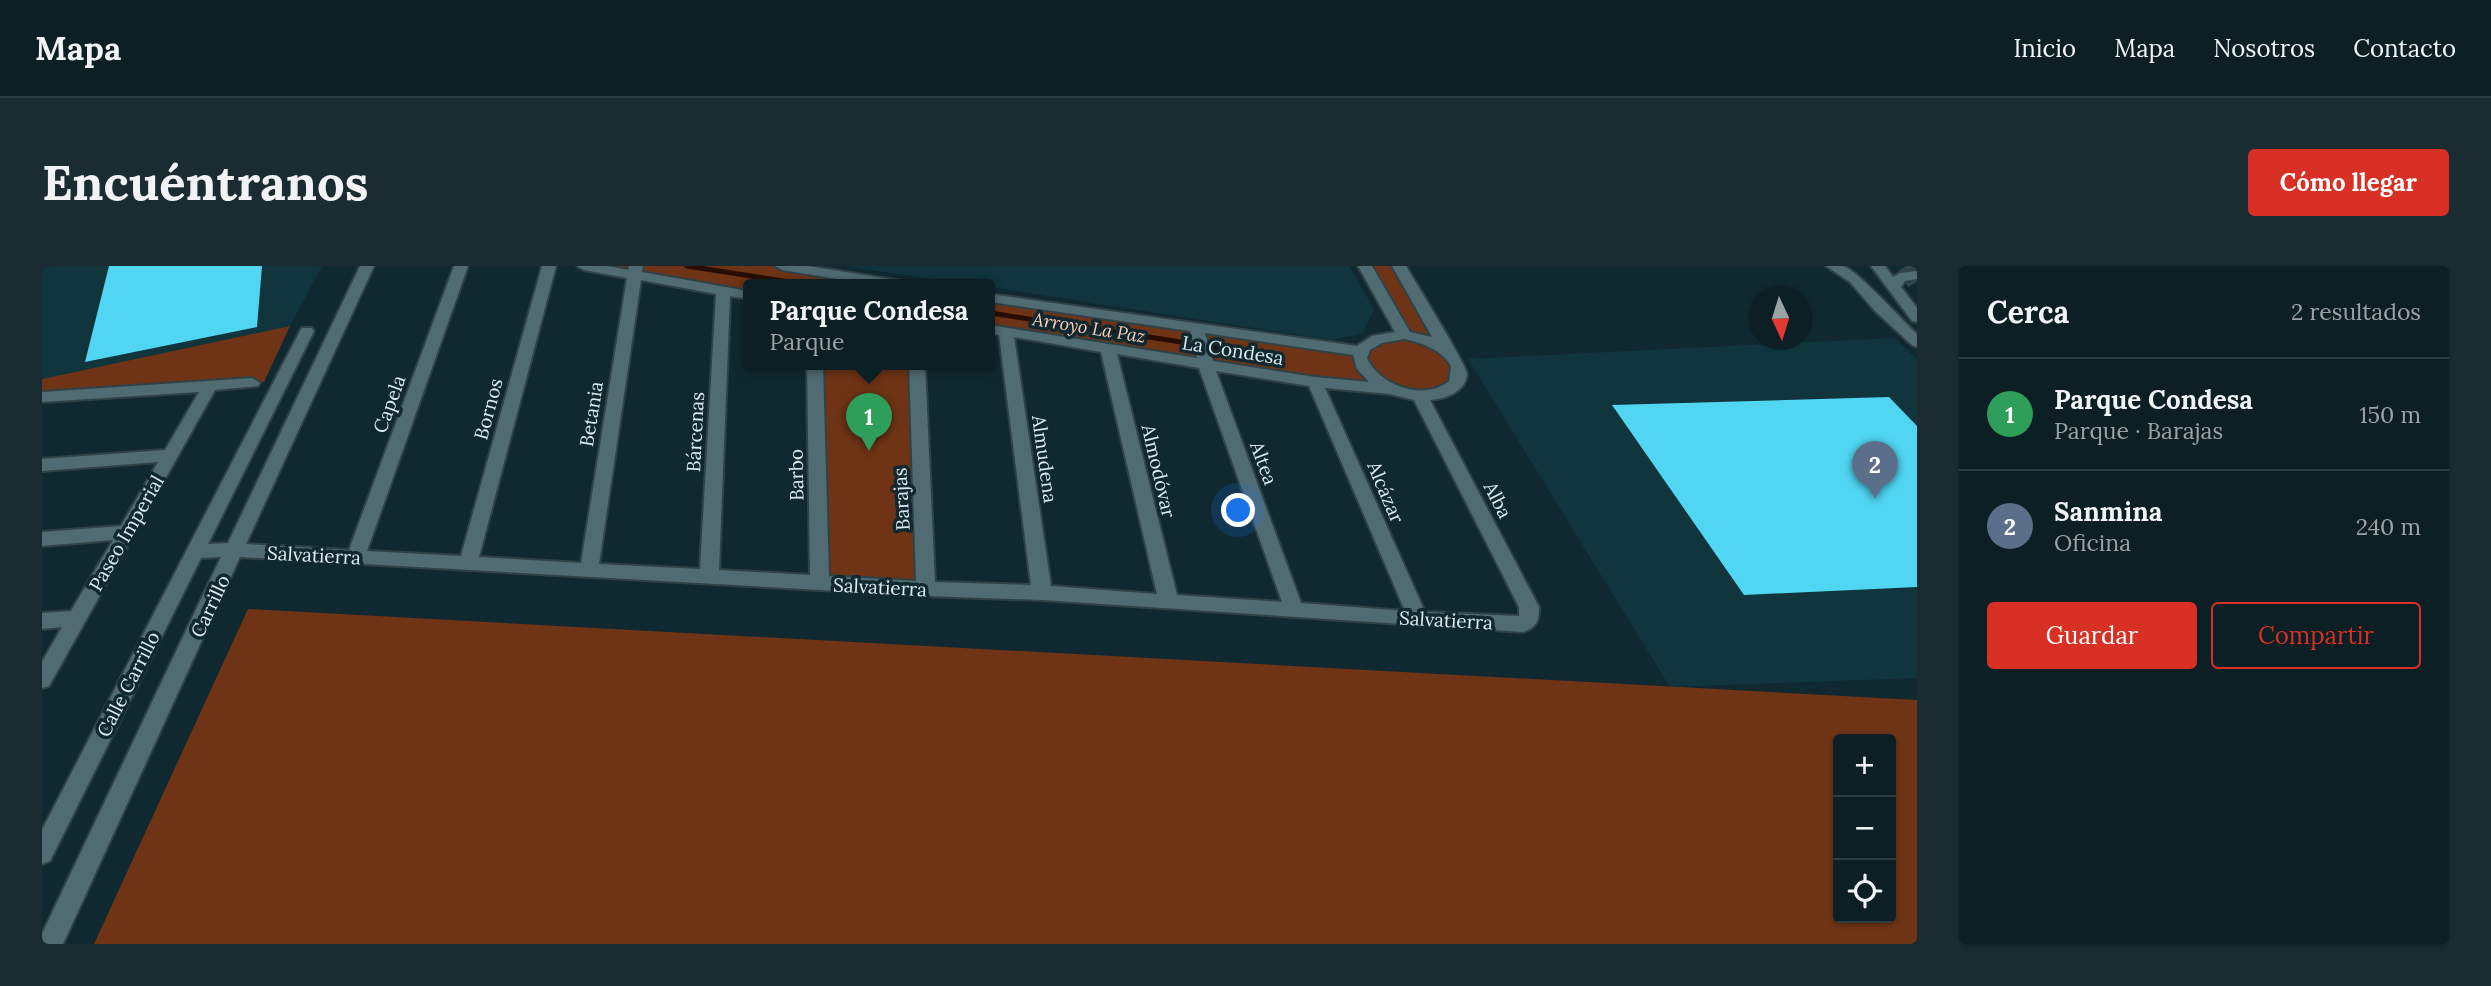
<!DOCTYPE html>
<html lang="es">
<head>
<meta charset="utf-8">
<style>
	:root { --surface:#0c1f24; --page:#1a2c31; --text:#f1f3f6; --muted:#9aa2a6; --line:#2c3d41; --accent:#d93025 }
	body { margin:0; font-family:Lora,serif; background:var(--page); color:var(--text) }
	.controls { position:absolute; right:21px; bottom:21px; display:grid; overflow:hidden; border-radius:7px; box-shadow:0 2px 5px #0004 }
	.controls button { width:63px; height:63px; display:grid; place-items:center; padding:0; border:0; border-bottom:2px solid var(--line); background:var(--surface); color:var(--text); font:35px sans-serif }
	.compass { position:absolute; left:1707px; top:21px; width:63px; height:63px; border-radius:50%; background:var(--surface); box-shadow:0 2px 5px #0004; rotate:176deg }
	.you { position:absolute; left:1197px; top:245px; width:24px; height:24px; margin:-18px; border:5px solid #fff; border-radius:50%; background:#1a73e8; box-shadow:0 0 0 10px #1a73e833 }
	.badge { display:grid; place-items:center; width:46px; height:46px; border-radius:50%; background:var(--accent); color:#fff; font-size:23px; font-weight:700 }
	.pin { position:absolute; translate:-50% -58px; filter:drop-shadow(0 2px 4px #0008) }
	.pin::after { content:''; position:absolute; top:37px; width:24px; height:21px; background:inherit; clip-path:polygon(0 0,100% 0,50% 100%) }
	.popup { position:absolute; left:701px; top:13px; width:252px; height:91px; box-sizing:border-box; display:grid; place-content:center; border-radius:7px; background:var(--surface); filter:drop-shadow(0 2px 5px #0005); font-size:23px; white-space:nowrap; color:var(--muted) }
	.popup b { font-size:26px; color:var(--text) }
	.popup::after { content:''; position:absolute; left:50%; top:100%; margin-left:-14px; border:14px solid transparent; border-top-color:var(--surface) }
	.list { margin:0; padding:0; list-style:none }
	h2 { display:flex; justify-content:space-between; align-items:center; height:91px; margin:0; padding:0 28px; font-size:30px }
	h2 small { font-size:23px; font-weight:400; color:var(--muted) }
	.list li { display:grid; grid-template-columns:46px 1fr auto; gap:21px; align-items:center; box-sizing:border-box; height:112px; padding:0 28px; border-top:2px solid var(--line) }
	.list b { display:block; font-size:26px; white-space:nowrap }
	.list p { margin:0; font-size:23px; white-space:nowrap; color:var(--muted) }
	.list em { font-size:23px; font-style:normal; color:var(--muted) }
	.actions { display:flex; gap:14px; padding:21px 28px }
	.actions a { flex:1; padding:16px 0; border:2px solid var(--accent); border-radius:7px; text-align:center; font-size:24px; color:var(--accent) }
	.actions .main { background:var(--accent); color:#fff }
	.icon { flex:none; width:38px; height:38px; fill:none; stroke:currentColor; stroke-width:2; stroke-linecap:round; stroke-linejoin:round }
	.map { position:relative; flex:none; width:1875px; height:678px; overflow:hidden; border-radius:7px }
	header { display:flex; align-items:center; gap:42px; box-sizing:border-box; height:98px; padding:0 35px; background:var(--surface); border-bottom:2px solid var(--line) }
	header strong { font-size:33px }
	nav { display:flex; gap:38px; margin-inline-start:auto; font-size:24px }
	.intro { display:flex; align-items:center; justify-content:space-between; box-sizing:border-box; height:168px; padding:0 42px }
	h1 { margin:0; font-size:49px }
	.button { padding:18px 32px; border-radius:7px; background:var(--accent); color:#fff; font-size:24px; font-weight:700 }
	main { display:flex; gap:42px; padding:0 42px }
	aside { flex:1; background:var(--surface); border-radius:7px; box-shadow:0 2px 5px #0004 }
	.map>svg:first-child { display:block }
</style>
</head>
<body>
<header>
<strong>Mapa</strong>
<nav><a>Inicio</a><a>Mapa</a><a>Nosotros</a><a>Contacto</a></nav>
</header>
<div class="intro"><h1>Encuéntranos</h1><a class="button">Cómo llegar</a></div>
<main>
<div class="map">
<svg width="1875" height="678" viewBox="0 0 1875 678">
	<rect width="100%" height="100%" fill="#102930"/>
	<g fill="#10353d">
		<path d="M0,0H280L248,60L0,113Z"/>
		<path d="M801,0H1307L1332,43L1321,67L1290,74L948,21V19H930Z"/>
		<path d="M1852,72L1875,93V412L1628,421L1426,93Z"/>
	</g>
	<g fill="#6f3415" fill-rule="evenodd">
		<path d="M540,0H740L860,19H706V29Z"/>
		<path d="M1323,0H1357L1419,112L1392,129L1164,99L948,63V32L1318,85L1327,76L1361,69Z"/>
		<path d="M248,60L222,116L0,131V113Z"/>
		<path d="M773,99H875L884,323L778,317Z"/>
		<path d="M206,343L1875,434V678H52ZM1796,473H1849V652H1796Z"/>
	</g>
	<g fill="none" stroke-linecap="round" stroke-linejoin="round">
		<g stroke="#270d02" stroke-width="5">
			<path d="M645,0L767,19"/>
			<path d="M948,47L1146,77"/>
			<path d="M1172,81L1234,91"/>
		</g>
	</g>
	<g fill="#50d6f3">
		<path d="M67,0H220L215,61L43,96Z"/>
		<path d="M1847,131L1875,160V321L1702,329L1570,139Z"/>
	</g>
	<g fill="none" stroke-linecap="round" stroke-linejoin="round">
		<path stroke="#2f464c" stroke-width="19" stroke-dasharray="19 10" stroke-linecap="butt" d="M1864,0L1875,17"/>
		<g stroke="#304246" stroke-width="4">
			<g id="minor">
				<path d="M318,0H332L204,278L307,284L412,0H426L325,285L419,290L500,0H514L437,291L539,297L585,12L542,4L535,0H566L586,4L587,0H601L600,6L706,25V33L688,30L677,304L768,309L765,99H781L787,310L874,315L867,99H883L893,316L989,319L957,69L948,67V59L1155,92L1148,65L948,36V28L1315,80L1330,70L1353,66L1316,0H1330L1368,66L1390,71L1350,0H1364C1372,14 1426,101 1425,108C1424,126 1403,133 1388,134L1497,341C1497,355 1495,361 1481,366L1000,334L884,330L198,291L21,678H0V668L179,291L159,292L8,595L0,598V564L258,65L260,62H270L272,65L166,278L186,277ZM599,14L674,28L658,303L557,298ZM1163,67L1311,89L1315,103L1327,116L1273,111L1171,95ZM972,71L1059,86L1115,328L1009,320ZM1362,73C1380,77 1399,83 1409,100L1407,115C1382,136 1337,119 1325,92L1328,84L1340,77ZM1075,88L1157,102L1240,336L1135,329ZM1174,105L1267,120L1363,345L1259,337ZM1283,122L1348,128L1372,134L1477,341V350L1383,346Z"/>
				<path d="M733,0H766L860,15L867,19H832L740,4Z"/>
				<path d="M1784,0C1789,0 1796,0 1801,0C1815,4 1860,54 1875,68V81L1870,79L1833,45L1808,16Z"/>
				<path d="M1829,0H1843L1851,11L1858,7L1875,5V13L1863,15L1859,21L1875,42V56L1870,55Z"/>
				<path d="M210,112L218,117L216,120L173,124L7,420L0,422V396L20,361L0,363V347L29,345L71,274L0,280V266L79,260L116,196L0,205V193L123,184L157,126L0,136V126Z"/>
			</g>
		</g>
		<use href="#minor" fill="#506b72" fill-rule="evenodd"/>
	</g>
	<g text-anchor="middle" stroke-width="7" stroke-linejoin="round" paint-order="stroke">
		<g font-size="18" font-style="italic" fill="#fcceb8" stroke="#102930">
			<text transform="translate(1047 62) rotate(9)" y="6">Arroyo La Paz</text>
		</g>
		<g font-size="19" fill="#dceaee" stroke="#102930">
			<text transform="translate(1191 84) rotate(9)" y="7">La Condesa</text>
			<text transform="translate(347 138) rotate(-70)" y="7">Capela</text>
			<text transform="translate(446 143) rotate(-75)" y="7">Bornos</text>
			<text transform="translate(549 148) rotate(-81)" y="7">Betania</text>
			<text transform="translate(653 166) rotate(-87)" y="7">Bárcenas</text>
			<text transform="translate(1003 193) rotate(82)" y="7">Almudena</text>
			<text transform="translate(1222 197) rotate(70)" y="7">Altea</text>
			<text transform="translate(1117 205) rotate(77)" y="7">Almodóvar</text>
			<text transform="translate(754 209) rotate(-91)" y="7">Barbo</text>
			<text transform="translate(1344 226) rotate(67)" y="7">Alcázar</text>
			<text transform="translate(859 233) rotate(-93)" y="7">Barajas</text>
			<text transform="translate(1456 234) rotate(63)" y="7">Alba</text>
			<text transform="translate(84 267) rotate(-60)" y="7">Paseo Imperial</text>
			<text transform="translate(272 289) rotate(3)" y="7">Salvatierra</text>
			<text transform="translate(838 321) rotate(3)" y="7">Salvatierra</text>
			<text transform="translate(168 340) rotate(-65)" y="7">Carrillo</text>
			<text transform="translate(1404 354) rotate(3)" y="7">Salvatierra</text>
			<text transform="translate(86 418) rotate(-63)" y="7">Calle Carrillo</text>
		</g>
	</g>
</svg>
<div class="controls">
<button>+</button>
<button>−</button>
<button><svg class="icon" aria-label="locate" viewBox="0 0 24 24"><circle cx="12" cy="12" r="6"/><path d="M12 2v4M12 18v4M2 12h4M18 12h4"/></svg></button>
</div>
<svg class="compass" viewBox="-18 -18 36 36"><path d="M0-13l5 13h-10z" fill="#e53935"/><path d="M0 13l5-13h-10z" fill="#9aa2a6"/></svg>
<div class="you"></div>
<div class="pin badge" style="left:827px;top:185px;background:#2e9e5b">1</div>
<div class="popup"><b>Parque Condesa</b>Parque</div>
<div class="pin badge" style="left:1833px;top:233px;background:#5c6f8a">2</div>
</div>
<aside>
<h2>Cerca<small>2 resultados</small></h2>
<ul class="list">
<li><span class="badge" style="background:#2e9e5b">1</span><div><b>Parque Condesa</b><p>Parque · Barajas</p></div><em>150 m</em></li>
<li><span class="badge" style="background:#5c6f8a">2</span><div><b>Sanmina</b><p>Oficina</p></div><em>240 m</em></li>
</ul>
<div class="actions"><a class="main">Guardar</a><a>Compartir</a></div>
</aside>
</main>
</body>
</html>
